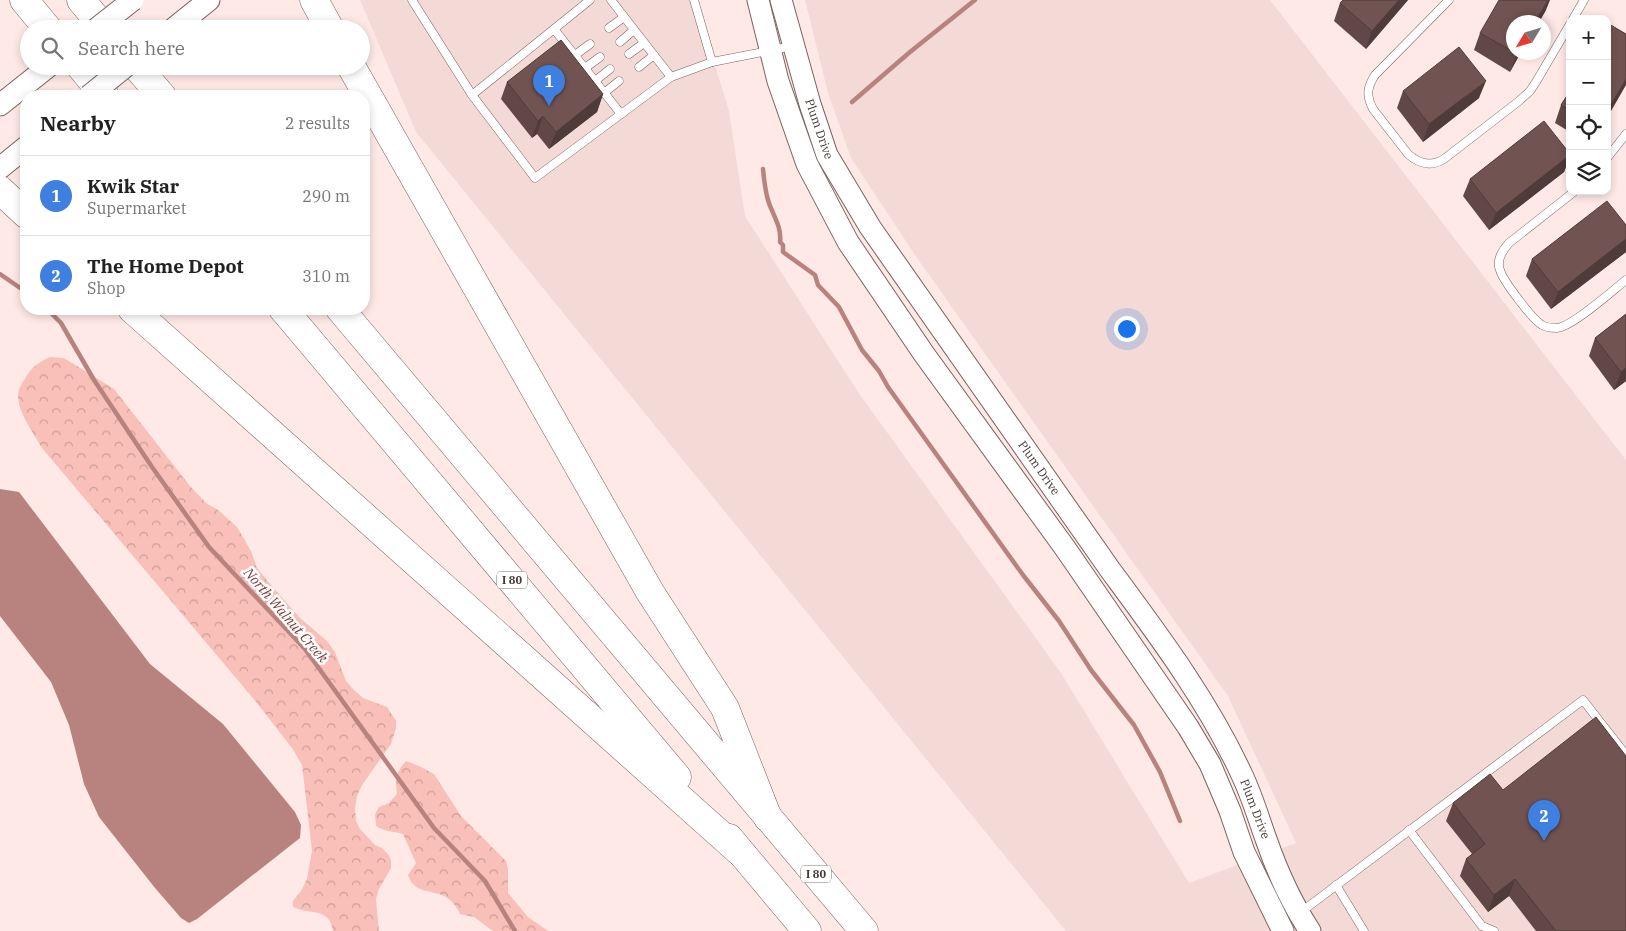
<!DOCTYPE html>
<html lang="en">
<head>
<meta charset="utf-8">
<style>
	:root { --surface:#fff; --page:#f6f6f6; --text:#222; --muted:#767676; --line:#e0e0e0; --accent:#2881af }
	body { margin:0; font-family:"IBM Plex Serif",serif; background:var(--page); color:var(--text) }
	.controls { position:absolute; right:15px; top:15px; display:grid; overflow:hidden; border-radius:10px; box-shadow:0 2px 8px #0003 }
	.controls button { width:45px; height:45px; display:grid; place-items:center; padding:0; border:0; border-bottom:1px solid var(--line); background:var(--surface); color:var(--text); font:25px sans-serif }
	.compass { position:absolute; left:1506px; top:15px; width:45px; height:45px; border-radius:50%; background:var(--surface); box-shadow:0 2px 8px #0003; rotate:232deg }
	.you { position:absolute; left:1126px; top:328px; width:18px; height:18px; margin:-12px; border:4px solid #fff; border-radius:50%; background:#1a73e8; box-shadow:0 0 0 8px #1a73e833 }
	.badge { display:grid; place-items:center; width:32px; height:32px; border-radius:50%; background:var(--accent); color:#fff; font-size:16px; font-weight:700 }
	.pin { position:absolute; translate:-50% -41px; filter:drop-shadow(0 1px 2px #0008) }
	.pin::after { content:''; position:absolute; top:26px; width:18px; height:15px; background:inherit; clip-path:polygon(0 0,100% 0,50% 100%) }
	.list { margin:0; padding:0; list-style:none }
	h2 { display:flex; justify-content:space-between; align-items:center; height:65px; margin:0; padding:0 20px; font-size:21px }
	h2 small { font-size:16px; font-weight:400; color:var(--muted) }
	.list li { display:grid; grid-template-columns:32px 1fr auto; gap:15px; align-items:center; box-sizing:border-box; height:80px; padding:0 20px; border-top:1px solid var(--line) }
	.list b { display:block; font-size:19px; white-space:nowrap }
	.list p { margin:0; font-size:16px; white-space:nowrap; color:var(--muted) }
	.list em { font-size:16px; font-style:normal; color:var(--muted) }
	.icon { flex:none; width:28px; height:28px; fill:none; stroke:currentColor; stroke-width:2; stroke-linecap:round; stroke-linejoin:round }
	.map { position:relative; flex:none; width:1626px; height:931px; overflow:hidden }
	.search { position:absolute; background:var(--surface); box-shadow:0 2px 8px #0003; left:20px; top:20px; width:350px; height:55px; display:flex; align-items:center; gap:12px; box-sizing:border-box; padding:0 18px; border-radius:28px; color:var(--muted); font-size:19px }
	.panel { position:absolute; background:var(--surface); box-shadow:0 2px 8px #0003; left:20px; top:90px; width:350px; height:225px; border-radius:20px }
	.map>svg:first-child { display:block }
</style>
</head>
<body>
<div class="map">
<svg width="1626" height="931" viewBox="0 0 1626 931">
	<defs>
		<pattern id="forest-crowns" width="20" height="18" patternUnits="userSpaceOnUse" patternTransform="scale(1.25)"><rect width="20" height="18" fill="#f8c0b9"/><path d="M2 6a3 3 0 1 1 6 0M12 15a3 3 0 1 1 6 0" fill="none" stroke="#cb9d97"/></pattern>
	</defs>
	<rect width="100%" height="100%" fill="#fee9e7"/>
	<path fill="#f4dad7" d="M360,0H695L729,111L745,216L858,392L1061,673L1189,883L1296,843L1228,696L917,258L851,158L828,93L805,0H1270L1626,460V931H1066L416,132Z"/>
	<g fill="url(#forest-crowns)">
		<path d="M50,357L64,358L114,389L190,486L206,503L218,510L237,527L251,551L257,568L271,585L300,618L327,641L335,652L346,681L355,691L363,698L387,707L396,721V728L391,744L362,785L357,796L355,809L356,821L360,829L375,845L382,848L388,854L391,860V868L379,889L376,899L379,931H333C330,907 309,915 293,907V901L301,891L307,879L312,851L302,765L292,748L257,703L42,448C33,432 18,413 18,395C18,389 23,382 26,377C32,367 39,362 50,357Z"/>
		<path d="M406,761L419,766L434,774L461,816L506,861L508,869V893L528,917L548,931H493L474,917L460,914C446,881 417,902 408,875L416,863L403,834C393,831 385,832 376,826L375,814L379,807L389,803L397,794C395,779 396,772 406,761Z"/>
	</g>
	<path fill="#b8837e" d="M0,489L19,492L150,664L223,724L295,812L301,825L300,838L197,919L189,923L181,918L155,888L99,817L84,784L69,725L51,682L0,616Z"/>
	<g fill="none" stroke-linecap="round" stroke-linejoin="round">
		<g stroke="#b8837e" stroke-width="4.5">
			<path d="M852,102L910,52L975,0"/>
			<path d="M763,169C764,179 765,190 768,200C772,214 782,226 780,242L783,245V252L815,275L818,285L839,307L862,350L879,371L888,387L1023,575L1059,621L1091,670L1134,725L1160,772L1180,821"/>
			<path d="M0,274L26,292"/>
			<path d="M47,309L61,323L94,380L152,467L209,547L305,649L434,828L485,881L515,931"/>
		</g>
		<g stroke="#7e615e" stroke-width="9">
			<g id="lane">
				<path d="M412,0L472,95"/>
				<path d="M590,0L472,95L535,178L671,77L712,62"/>
				<path d="M611,0L671,77"/>
				<path d="M694,0L712,62L793,46"/>
				<path d="M1449,0L1375,75C1367,87 1366,96 1373,109L1408,154C1419,164 1431,167 1444,159L1519,101L1530,91L1536,82L1570,24"/>
				<path d="M1573,19L1584,0"/>
				<path d="M609,28L624,17"/>
				<path d="M554,29L621,114"/>
				<path d="M620,42L634,30"/>
				<path d="M629,54L644,43"/>
				<path d="M575,55L590,44"/>
				<path d="M639,67L654,55"/>
				<path d="M585,68L600,57"/>
				<path d="M595,81L610,69"/>
				<path d="M604,93L619,81"/>
				<path d="M1607,158L1626,134"/>
				<path d="M1575,191L1509,243C1502,251 1496,260 1500,270C1503,281 1533,320 1542,325C1547,328 1552,328 1557,328C1572,327 1612,291 1626,280"/>
				<path d="M1409,830L1482,926L1494,931"/>
				<path d="M1336,885L1364,931"/>
				<path d="M1301,912L1583,700L1626,755"/>
			</g>
		</g>
		<g stroke="#7e615e" stroke-width="23">
			<g id="secondary">
				<path d="M758,0L778,81L807,164L848,242L924,354L1065,548L1188,727L1210,764L1230,811L1244,852L1283,931"/>
				<path d="M781,0L810,104L827,155L870,227L1111,571C1159,636 1208,701 1242,775C1252,796 1258,817 1266,839C1277,871 1291,902 1310,931"/>
				<path d="M173,29L209,0"/>
				<path d="M0,105L49,66"/>
				<path d="M0,168L26,147"/>
			</g>
		</g>
		<g stroke="#7e615e" stroke-width="29">
			<g id="highway">
				<path d="M24,0L48,29"/>
				<path d="M81,0L105,29"/>
				<path d="M314,0L330,29"/>
				<path d="M80,66L105,96"/>
				<path d="M136,66L162,96"/>
				<path d="M351,66L650,592L725,708L768,818"/>
				<path d="M0,190L26,214"/>
				<path d="M132,309L740,852"/>
				<path d="M283,309L677,777"/>
				<path d="M340,309L864,931"/>
				<path d="M729,838L807,931"/>
			</g>
		</g>
		<use href="#lane" stroke="#fff" stroke-width="8"/>
		<use href="#secondary" stroke="#fff" stroke-width="21"/>
		<use href="#highway" stroke="#fff" stroke-width="28"/>
		<g stroke="#7e615e" stroke-width="23" stroke-linecap="butt">
			<g id="secondary-bridge">
				<path d="M96,29L133,0"/>
				<path d="M89,96L126,66"/>
			</g>
		</g>
		<use href="#secondary-bridge" stroke="#fff" stroke-width="21"/>
	</g>
	<g fill="#614846">
		<path d="M1408,0L1366,49L1334,21L1340,3Z"/>
		<path d="M1546,10L1539,22H1514V52H1521L1510,72L1474,50L1480,33Z"/>
		<path d="M507,82L603,94L597,112L549,149L537,134L532,138L501,99Z"/>
		<path d="M1403,91L1479,98L1423,142L1397,108Z"/>
		<path d="M1570,91V132L1555,123L1561,105Z"/>
		<path d="M1570,154V157L1564,172L1489,230L1463,196L1470,179Z"/>
		<path d="M1626,225V252L1551,309L1526,276L1532,259Z"/>
		<path d="M1626,314V381L1614,390L1589,356L1595,338Z"/>
		<path d="M1503,790L1626,931H1536L1509,896L1488,912L1460,876L1466,859L1472,854L1446,821L1453,803Z"/>
	</g>
	<g fill="#4f3b39">
		<path d="M1399,0H1408L1366,49L1372,31Z"/>
		<path d="M1548,0H1550L1546,10L1539,22H1535Z"/>
		<path d="M1518,52H1521L1510,72L1517,54Z"/>
		<path d="M1626,79V85L1607,118V111Z"/>
		<path d="M1486,81L1479,98L1423,142L1429,124Z"/>
		<path d="M603,94L597,112L549,149L556,132Z"/>
		<path d="M543,116L537,134L532,138L538,121Z"/>
		<path d="M1570,155L1564,172L1489,230L1496,213Z"/>
		<path d="M1626,239V252L1551,309L1558,292Z"/>
		<path d="M1626,368V381L1614,390L1621,372Z"/>
		<path d="M1515,879L1509,896L1488,912L1494,895Z"/>
	</g>
	<g fill="#715451" stroke="#4f3b39">
		<path d="M1343,0H1399L1372,31L1340,3Z"/>
		<path d="M1499,0H1548L1535,22H1514V52L1480,33Z"/>
		<path d="M1609,24L1626,34V79L1607,111V26Z"/>
		<path d="M561,40L603,94L556,132L543,116L538,121L507,82Z"/>
		<path d="M1459,47L1486,81L1429,124L1403,91Z"/>
		<path d="M1570,91V110L1561,105Z"/>
		<path d="M1544,121L1570,154V155L1496,213L1470,179Z"/>
		<path d="M1607,201L1626,225V239L1558,292L1532,259Z"/>
		<path d="M1626,314V368L1621,372L1595,338Z"/>
		<path d="M1596,717L1626,756V931H1556L1515,879L1494,895L1466,859L1485,844L1453,803L1490,774L1503,790Z"/>
	</g>
	<g text-anchor="middle" stroke-width="5" stroke-linejoin="round" paint-order="stroke">
		<g fill="#fff" stroke="#7e7473" stroke-width="1">
			<rect x="497" y="571.5" width="30" height="17" rx="4"/>
			<rect x="801" y="865.5" width="30" height="17" rx="4"/>
		</g>
		<g font-size="11" font-weight="bold" fill="#463937">
			<text x="512" y="584">I 80</text>
			<text x="816" y="878">I 80</text>
		</g>
		<g font-size="12" fill="#463937" stroke="#fff">
			<text transform="translate(819 129) rotate(71)" y="4">Plum Drive</text>
			<text transform="translate(1039 468) rotate(55)" y="4">Plum Drive</text>
			<text transform="translate(1255 809) rotate(69)" y="4">Plum Drive</text>
		</g>
		<g font-size="14" font-style="italic" fill="#7c3733" stroke="#fff">
			<text transform="translate(286 615) rotate(49)" y="5">North Walnut Creek</text>
		</g>
	</g>
</svg>
<div class="controls">
<button>+</button>
<button>−</button>
<button><svg class="icon" aria-label="locate" viewBox="0 0 24 24"><circle cx="12" cy="12" r="6"/><path d="M12 2v4M12 18v4M2 12h4M18 12h4"/></svg></button>
<button><svg class="icon" aria-label="layers" viewBox="0 0 24 24"><path d="M12 4l9 5-9 5-9-5zM3 14l9 5 9-5"/></svg></button>
</div>
<svg class="compass" viewBox="-18 -18 36 36"><path d="M0-13l5 13h-10z" fill="#e53935"/><path d="M0 13l5-13h-10z" fill="#767676"/></svg>
<div class="you"></div>
<div class="pin badge" style="left:549px;top:106px;background:#3f7fe0">1</div>
<div class="pin badge" style="left:1544px;top:841px;background:#3f7fe0">2</div>
<div class="search"><svg class="icon" aria-label="search" viewBox="0 0 24 24"><circle cx="10" cy="10" r="6"/><path d="M15 15l6 6"/></svg>Search here</div>
<section class="panel">
<h2>Nearby<small>2 results</small></h2>
<ul class="list">
<li><span class="badge" style="background:#3f7fe0">1</span><div><b>Kwik Star</b><p>Supermarket</p></div><em>290 m</em></li>
<li><span class="badge" style="background:#3f7fe0">2</span><div><b>The Home Depot</b><p>Shop</p></div><em>310 m</em></li>
</ul>
</section>
</div>
</body>
</html>
